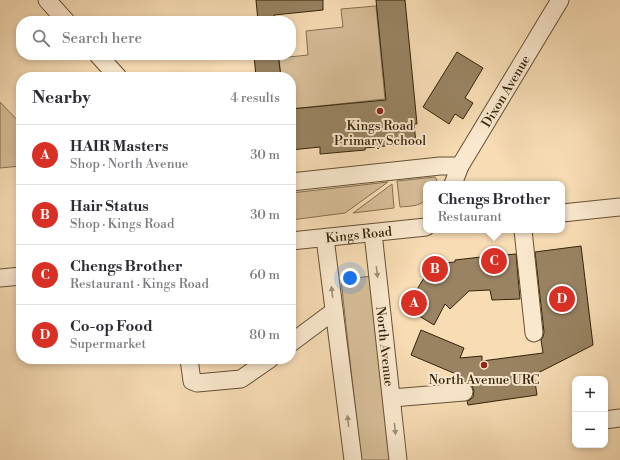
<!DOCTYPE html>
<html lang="en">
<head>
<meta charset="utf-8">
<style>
	:root { --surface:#fff; --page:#f2f2f3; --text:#2b2b33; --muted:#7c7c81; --line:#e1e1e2; --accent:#d93025 }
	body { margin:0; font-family:"Libre Bodoni",serif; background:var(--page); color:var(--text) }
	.controls { position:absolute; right:12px; bottom:12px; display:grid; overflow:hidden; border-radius:8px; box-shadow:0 2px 6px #0003 }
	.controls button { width:36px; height:36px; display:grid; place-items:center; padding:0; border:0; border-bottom:1px solid var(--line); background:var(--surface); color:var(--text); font:20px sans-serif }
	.you { position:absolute; left:350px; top:278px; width:14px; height:14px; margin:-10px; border:3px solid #fff; border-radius:50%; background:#1a73e8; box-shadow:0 0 0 6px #1a73e833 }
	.badge { display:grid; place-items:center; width:26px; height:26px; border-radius:50%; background:var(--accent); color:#fff; font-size:13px; font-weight:700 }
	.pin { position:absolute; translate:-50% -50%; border:2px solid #fff; box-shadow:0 1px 4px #0006 }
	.popup { position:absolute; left:423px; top:181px; width:142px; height:52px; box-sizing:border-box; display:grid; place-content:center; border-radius:8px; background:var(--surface); filter:drop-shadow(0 1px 3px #0005); font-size:13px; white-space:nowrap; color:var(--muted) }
	.popup b { font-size:15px; color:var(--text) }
	.popup::after { content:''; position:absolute; left:50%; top:100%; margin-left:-8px; border:8px solid transparent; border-top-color:var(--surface) }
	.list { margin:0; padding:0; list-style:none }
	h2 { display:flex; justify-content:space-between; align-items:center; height:52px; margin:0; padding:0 16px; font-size:17px }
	h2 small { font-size:13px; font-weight:400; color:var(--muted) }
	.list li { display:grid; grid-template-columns:26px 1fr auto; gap:12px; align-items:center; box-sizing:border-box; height:60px; padding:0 16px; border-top:1px solid var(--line) }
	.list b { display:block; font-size:15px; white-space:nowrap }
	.list p { margin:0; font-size:13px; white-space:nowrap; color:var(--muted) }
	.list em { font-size:13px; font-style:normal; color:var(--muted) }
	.icon { flex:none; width:22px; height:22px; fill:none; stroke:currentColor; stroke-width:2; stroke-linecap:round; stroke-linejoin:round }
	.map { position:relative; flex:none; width:620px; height:460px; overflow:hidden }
	.search { position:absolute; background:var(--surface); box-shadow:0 2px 6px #0003; left:16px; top:16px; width:280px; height:44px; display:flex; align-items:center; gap:10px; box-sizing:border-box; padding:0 14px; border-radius:16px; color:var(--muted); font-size:15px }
	.panel { position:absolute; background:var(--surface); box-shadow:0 2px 6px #0003; left:16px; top:72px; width:280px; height:292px; border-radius:16px }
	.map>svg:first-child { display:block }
</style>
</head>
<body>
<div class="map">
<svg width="620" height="460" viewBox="0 0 620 460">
	<rect width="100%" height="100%" fill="#f7dcb4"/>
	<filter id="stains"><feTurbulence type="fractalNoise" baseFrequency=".005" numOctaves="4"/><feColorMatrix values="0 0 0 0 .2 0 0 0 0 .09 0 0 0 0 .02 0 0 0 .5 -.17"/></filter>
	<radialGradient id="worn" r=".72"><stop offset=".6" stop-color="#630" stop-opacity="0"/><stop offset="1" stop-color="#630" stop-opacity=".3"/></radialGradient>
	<g fill="#d6bd97" stroke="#857050">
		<path d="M376,6L385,99L291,109V77H281L279,58L308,55L306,31L343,27L341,9Z"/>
		<path d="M0,102L21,124V166L0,168Z"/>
		<path d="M435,177L437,180L435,184H426V199C420,207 409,206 400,207L397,181Z"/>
		<path d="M388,182L345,213L291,220V193Z"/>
		<path d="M392,184L394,208L353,213Z"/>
		<path d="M371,276L391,460H361L341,280Z"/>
	</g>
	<g fill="#998362" stroke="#34230a">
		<path d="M256,0H323V10L274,15L275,21H258Z"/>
		<path d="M376,0H405L417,124H414L416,143L365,148V150L320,154V147L291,150V109L386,100Z"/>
		<path d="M457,52L483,68L465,98L473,103L463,119L455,114L449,124L423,107Z"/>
		<path d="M254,55H278L281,77H256Z"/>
		<path d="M581,246L593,345L534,375L537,395L468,405L467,401L470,400L473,397L474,391L472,386L469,383L464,382L463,377L411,355L421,330L464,348L460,358L482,356V361L543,353L541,340L543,337L544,332L535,252Z"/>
		<path d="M516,254L520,299L492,300L490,290L469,291L450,309L445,304L434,325L406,308L422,281L436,264L455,262V260L481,257Z"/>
	</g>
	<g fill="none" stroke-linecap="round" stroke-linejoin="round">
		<g stroke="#655134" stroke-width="19">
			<g id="minor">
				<path d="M47,0L66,21"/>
				<path d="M98,55L118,77"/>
				<path d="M291,182L440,166H460"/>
				<path id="s1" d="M453,184L460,166L560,0"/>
				<path d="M562,213L620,207"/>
				<path d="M523,230L534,333"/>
				<path id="s2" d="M373,233L398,460"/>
				<path d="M325,238L353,460"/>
				<path id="s3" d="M291,241L426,227"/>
				<path d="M0,278L21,276"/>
				<path d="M291,343L334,311"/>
				<path d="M189,359L192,381L197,383L241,379L270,359"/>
				<path d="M392,398L464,392"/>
				<path d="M605,420L620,418"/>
			</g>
		</g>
		<use href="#minor" stroke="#fae8ce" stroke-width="17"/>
	</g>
	<defs><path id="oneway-solid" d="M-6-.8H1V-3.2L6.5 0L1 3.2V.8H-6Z"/></defs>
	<g fill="#a18f76">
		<use href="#oneway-solid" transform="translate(377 272) rotate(83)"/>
		<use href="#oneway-solid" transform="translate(332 292) rotate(-97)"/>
		<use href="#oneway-solid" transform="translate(348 421) rotate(-97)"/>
		<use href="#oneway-solid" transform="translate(395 429) rotate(84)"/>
	</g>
	<g fill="#8f2418" stroke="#fae8ce" stroke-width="1.5">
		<circle cx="380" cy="111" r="4"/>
		<circle cx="484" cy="365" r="4"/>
	</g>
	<g text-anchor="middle" stroke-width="4" stroke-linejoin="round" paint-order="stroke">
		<g font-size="13" fill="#34230a" stroke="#fae8ce">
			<text dy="5" stroke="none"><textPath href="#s1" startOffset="107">Dixon Avenue</textPath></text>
			<text dy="5" stroke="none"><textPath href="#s3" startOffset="68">Kings Road</textPath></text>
			<text dy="5" stroke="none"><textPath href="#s2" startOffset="114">North Avenue</textPath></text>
		</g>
		<g font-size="13" fill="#34230a" stroke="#fae8ce">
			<text x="380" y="130">Kings Road<tspan x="380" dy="15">Primary School</tspan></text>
			<text x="484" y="384">North Avenue URC</text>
		</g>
	</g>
	<rect width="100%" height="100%" filter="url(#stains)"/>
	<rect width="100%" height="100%" fill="url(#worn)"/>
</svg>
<div class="controls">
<button>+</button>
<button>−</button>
</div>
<div class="you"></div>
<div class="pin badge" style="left:414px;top:303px">A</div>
<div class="pin badge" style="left:435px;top:269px">B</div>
<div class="pin badge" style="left:494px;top:261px">C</div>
<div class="popup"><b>Chengs Brother</b>Restaurant</div>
<div class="pin badge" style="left:562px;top:299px">D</div>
<div class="search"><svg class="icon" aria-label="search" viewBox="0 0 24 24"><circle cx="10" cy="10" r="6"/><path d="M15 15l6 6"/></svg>Search here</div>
<section class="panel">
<h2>Nearby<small>4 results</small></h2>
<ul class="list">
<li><span class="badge">A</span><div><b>HAIR Masters</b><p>Shop · North Avenue</p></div><em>30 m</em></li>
<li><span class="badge">B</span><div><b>Hair Status</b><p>Shop · Kings Road</p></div><em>30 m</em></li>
<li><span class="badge">C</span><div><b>Chengs Brother</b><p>Restaurant · Kings Road</p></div><em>60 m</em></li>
<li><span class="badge">D</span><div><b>Co-op Food</b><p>Supermarket</p></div><em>80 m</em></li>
</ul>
</section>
</div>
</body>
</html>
